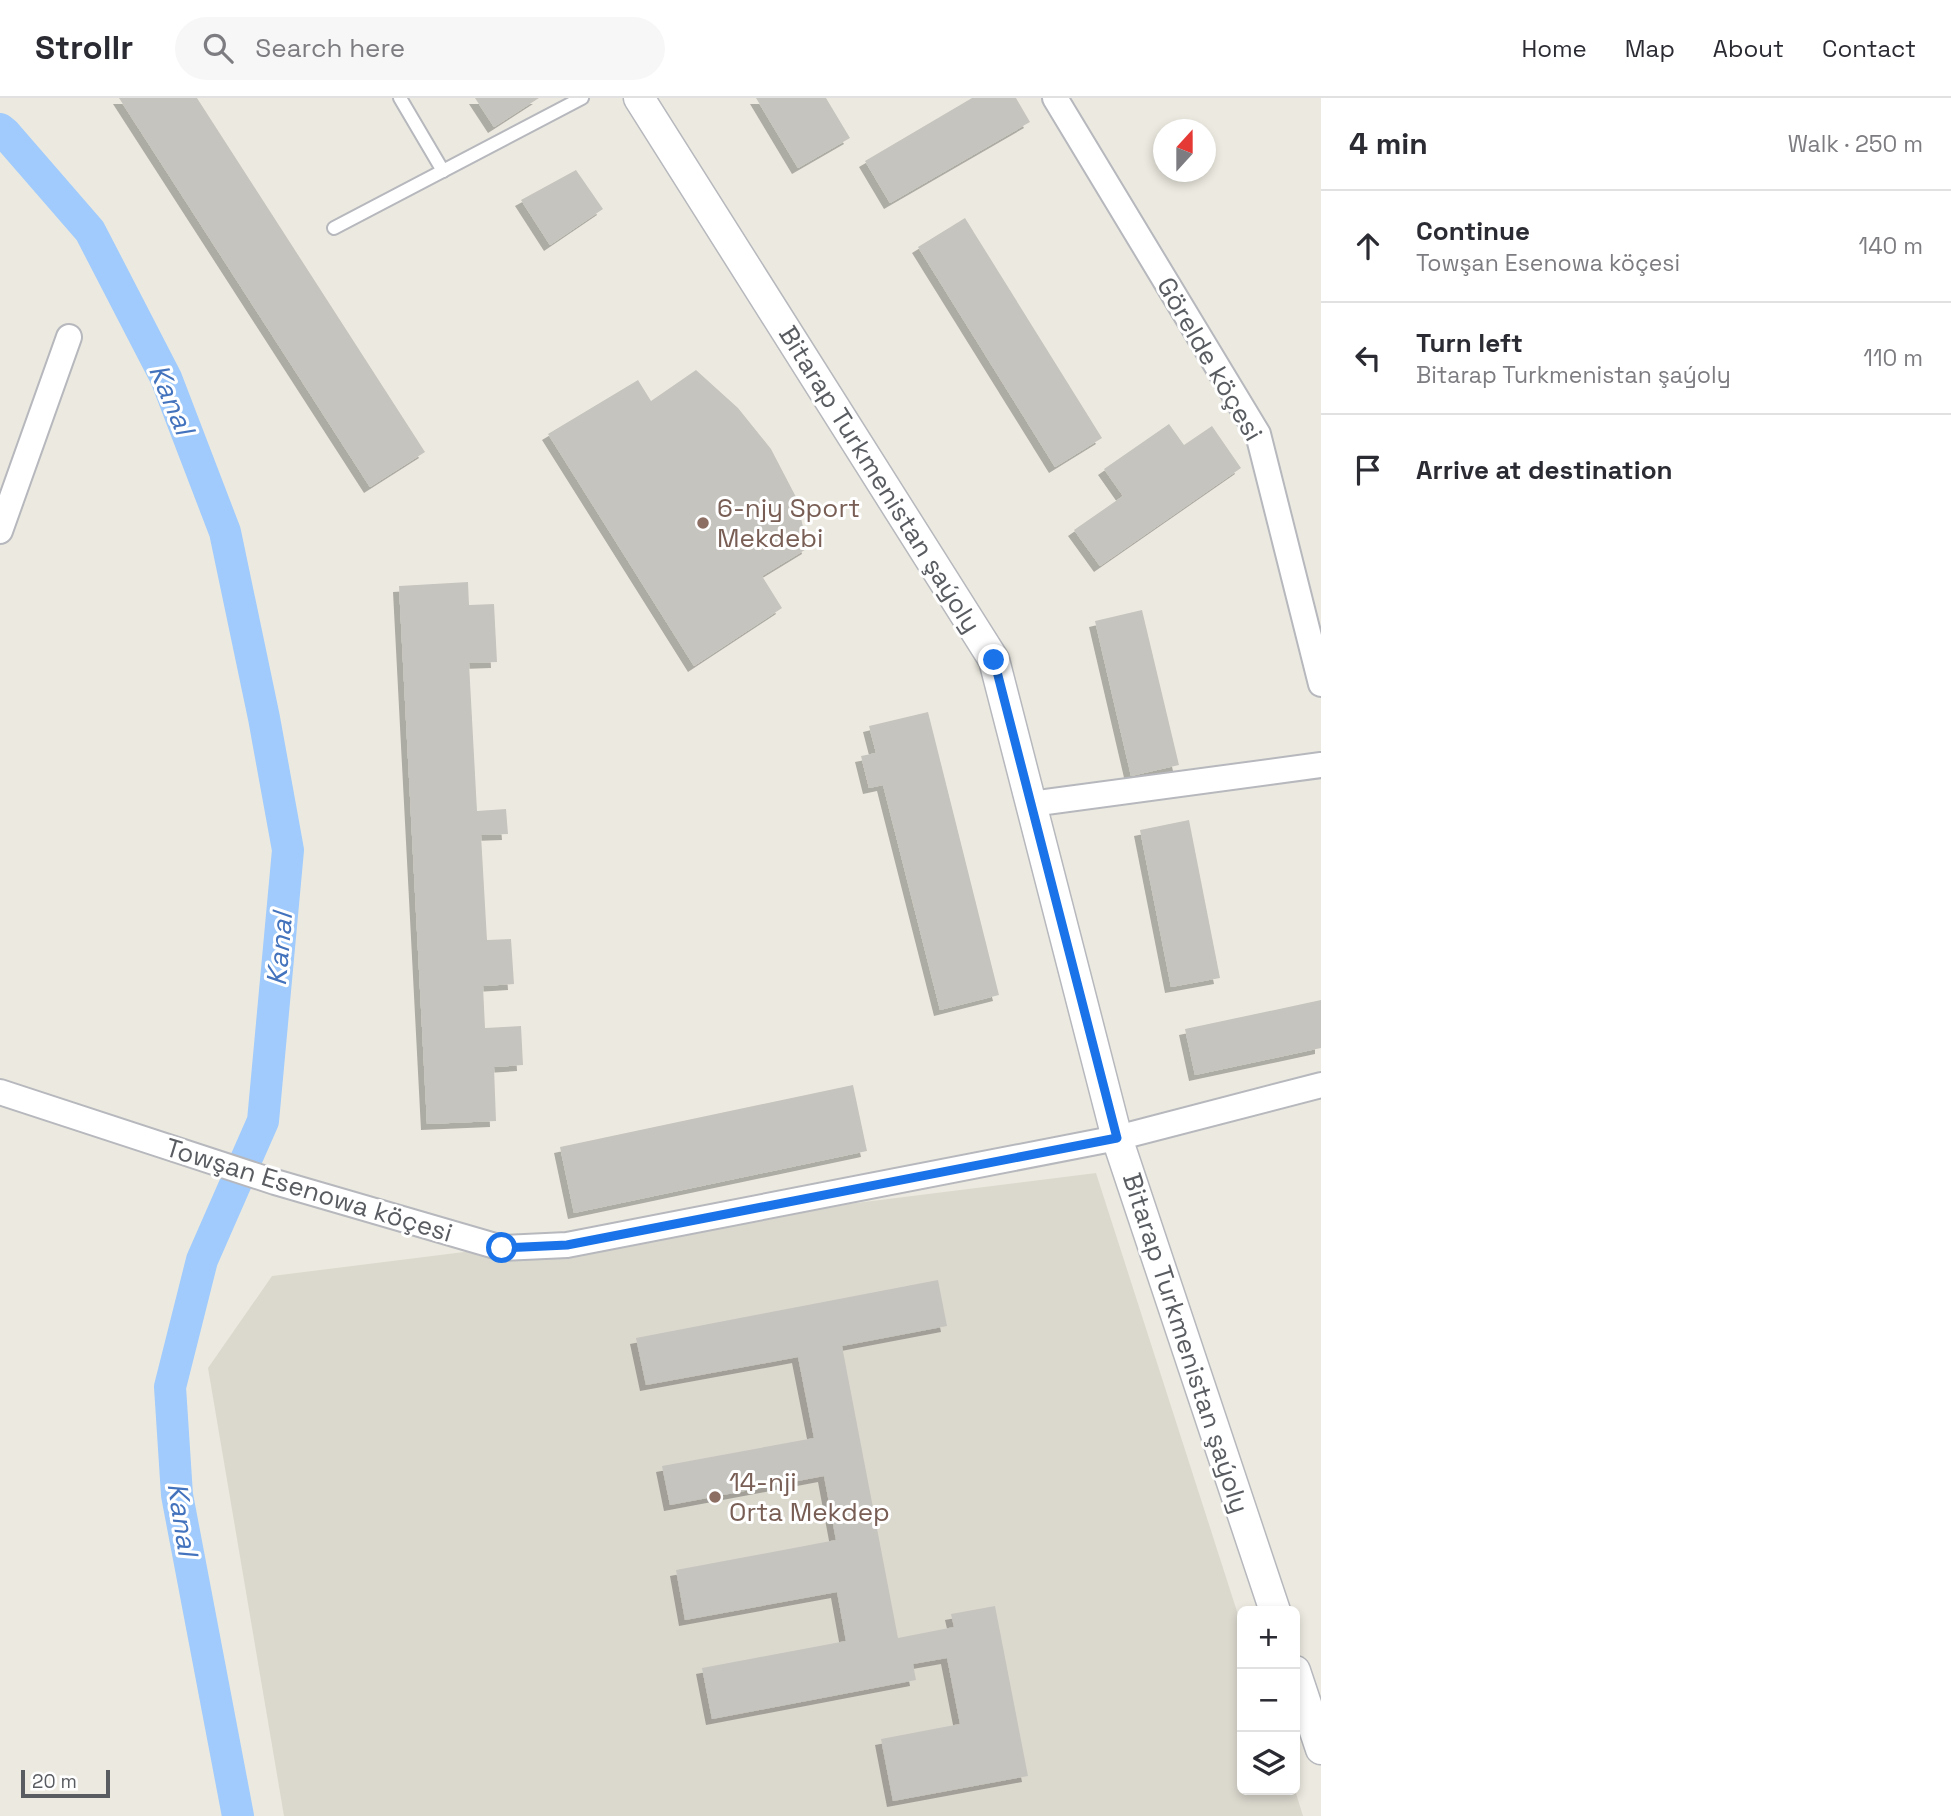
<!DOCTYPE html>
<html lang="en">
<head>
<meta charset="utf-8">
<style>
	:root { --surface:#fff; --page:#f7f7f7; --text:#2b2b33; --muted:#7c7c81; --line:#e1e1e2 }
	body { margin:0; font-family:"Space Grotesk",sans-serif; background:var(--page); color:var(--text) }
	.controls { position:absolute; right:21px; bottom:21px; display:grid; overflow:hidden; border-radius:10px; box-shadow:0 4px 10px #0003 }
	.controls button { width:63px; height:63px; display:grid; place-items:center; padding:0; border:0; border-bottom:2px solid var(--line); background:var(--surface); color:var(--text); font:35px sans-serif }
	.compass { position:absolute; left:1153px; top:21px; width:63px; height:63px; border-radius:50%; background:var(--surface); box-shadow:0 4px 10px #0003; rotate:21deg }
	.scale { position:absolute; left:21px; bottom:18px; width:89px; box-sizing:border-box; padding-left:7px; border:4px solid #595c61; border-top:0; font-size:19px; line-height:24px; white-space:nowrap; color:#595c61; -webkit-text-stroke:5px #fff; paint-order:stroke }
	.stop { position:absolute; width:21px; height:21px; margin:-16px; border:5px solid #1a73e8; border-radius:50%; background:#fff }
	.stop.end { background:#1a73e8; border-color:#fff; box-shadow:0 2px 7px #0008 }
	.list { margin:0; padding:0; list-style:none }
	h2 { display:flex; justify-content:space-between; align-items:center; height:91px; margin:0; padding:0 28px; font-size:30px }
	h2 small { font-size:23px; font-weight:400; color:var(--muted) }
	.list li { display:grid; grid-template-columns:46px 1fr auto; gap:21px; align-items:center; box-sizing:border-box; height:112px; padding:0 28px; border-top:2px solid var(--line) }
	.list b { display:block; font-size:26px; white-space:nowrap }
	.list p { margin:0; font-size:23px; white-space:nowrap; color:var(--muted) }
	.list em { font-size:23px; font-style:normal; color:var(--muted) }
	.icon { flex:none; width:38px; height:38px; fill:none; stroke:currentColor; stroke-width:2; stroke-linecap:round; stroke-linejoin:round }
	.map { position:relative; flex:none; width:1321px; height:1718px; overflow:hidden }
	header { display:flex; align-items:center; gap:42px; box-sizing:border-box; height:98px; padding:0 35px; background:var(--surface); border-bottom:2px solid var(--line) }
	header strong { font-size:33px }
	nav { display:flex; gap:38px; margin-inline-start:auto; font-size:24px }
	.search { width:490px; height:63px; background:var(--page); display:flex; align-items:center; gap:18px; box-sizing:border-box; padding:0 24px; border-radius:38px; color:var(--muted); font-size:26px }
	main { display:flex }
	aside { flex:1; background:var(--surface) }
	.map>svg:first-child { display:block }
</style>
</head>
<body>
<header>
<strong>Strollr</strong>
<div class="search"><svg class="icon" aria-label="search" viewBox="0 0 24 24"><circle cx="10" cy="10" r="6"/><path d="M15 15l6 6"/></svg>Search here</div>
<nav><a>Home</a><a>Map</a><a>About</a><a>Contact</a></nav>
</header>
<main>
<div class="map">
<svg width="1321" height="1718" viewBox="0 0 1321 1718">
	<defs>
		<filter id="shadow"><feDropShadow dx="-6" dy="6" stdDeviation="0" flood-color="#0004"/></filter>
	</defs>
	<rect width="100%" height="100%" fill="#eceae0"/>
	<path fill="#dbd9ce" d="M1096,1075L1242,1529V1692H1295L1303,1718H284L208,1270L272,1178Z"/>
	<g fill="none" stroke-linecap="round" stroke-linejoin="round">
		<path stroke="#a0cbfc" stroke-width="32" d="M0,31L5,35L90,133L166,280L225,434L264,620L288,752L263,1023L202,1162L170,1289L177,1397L238,1718"/>
	</g>
	<g fill="#c6c4be" filter="url(#shadow)">
		<path d="M119,0H197L425,354L370,389Z"/>
		<path d="M475,0H539L494,29Z"/>
		<path d="M756,0H826L850,40L798,70Z"/>
		<path d="M972,0H1016L1030,24L890,105L865,63Z"/>
		<path d="M576,72L603,111L550,147L521,102Z"/>
		<path d="M965,120L1102,340L1055,369L918,149Z"/>
		<path d="M696,272L738,310L771,351L796,399L808,450L762,478L782,510L694,568L548,336L638,282L651,303Z"/>
		<path d="M1169,326L1184,347L1212,328L1241,370L1100,468L1074,432L1123,398L1104,371Z"/>
		<path d="M468,484L469,507L494,506L497,564L469,565L477,713L506,711L508,736L481,737L487,842L511,841L514,886L483,888L485,930L521,928L523,967L494,969L496,1023L427,1026L399,488Z"/>
		<path d="M1142,512L1179,667L1131,678L1095,523Z"/>
		<path d="M928,614L999,897L940,912L883,687L869,690L861,658L876,655L869,628Z"/>
		<path d="M1189,722L1220,880L1171,889L1140,732Z"/>
		<path d="M1321,902V950L1195,977L1185,931Z"/>
		<path d="M853,987L867,1053L574,1115L560,1049Z"/>
		<path d="M938,1182L947,1228L842,1248L898,1540L954,1529L951,1516L995,1508L1028,1678L893,1703L881,1641L960,1626L947,1560L913,1566L916,1582L712,1621L702,1570L846,1543L837,1494L685,1522L676,1472L836,1442L824,1378L670,1407L662,1368L814,1340L798,1259L646,1287L636,1240Z"/>
	</g>
	<g fill="none" stroke-linecap="round" stroke-linejoin="round">
		<g stroke="#b6b8bd" stroke-width="16">
			<g id="service">
				<path d="M400,0L443,73"/>
				<path d="M334,130L582,0"/>
			</g>
		</g>
		<g stroke="#b6b8bd" stroke-width="28">
			<g id="minor">
				<path d="M1055,0L1258,336L1321,586"/>
				<path d="M0,433L69,239"/>
				<path d="M1031,706L1321,667"/>
				<path d="M0,994L275,1084L502,1150L567,1147L1117,1040L1321,987"/>
			</g>
		</g>
		<g stroke="#b6b8bd" stroke-width="33">
			<g id="tertiary">
				<path d="M639,0L994,562L1117,1040L1275,1513"/>
				<path d="M1295,1573L1321,1651"/>
			</g>
		</g>
		<use href="#service" stroke="#fff" stroke-width="12"/>
		<use href="#minor" stroke="#fff" stroke-width="24"/>
		<use href="#tertiary" stroke="#fff" stroke-width="30"/>
	</g>
	<g fill="none" stroke-linecap="round" stroke-linejoin="round">
		<path stroke="#1a73e8" stroke-width="9" d="M502,1150L567,1147L1117,1040L994,562"/>
	</g>
	<g fill="#8d6e63" stroke="#fff" stroke-width="2.5">
		<circle cx="703" cy="425" r="7"/>
		<circle cx="715" cy="1399" r="7"/>
	</g>
	<g text-anchor="middle" stroke-width="6" stroke-linejoin="round" paint-order="stroke">
		<g font-size="26" fill="#595c61" stroke="#fff">
			<text transform="translate(1210 261) rotate(60)" y="9">Görelde köçesi</text>
			<text transform="translate(880 381) rotate(58)" y="9">Bitarap Turkmenistan şaýoly</text>
			<text transform="translate(309 1092) rotate(17)" y="9">Towşan Esenowa köçesi</text>
			<text transform="translate(1186 1245) rotate(72)" y="9">Bitarap Turkmenistan şaýoly</text>
		</g>
		<g font-size="26" fill="#785e54" stroke="#fff" text-anchor="start">
			<text x="717" y="419">6-njy Sport<tspan x="717" dy="30">Mekdebi</tspan></text>
			<text x="729" y="1393">14-nji<tspan x="729" dy="30">Orta Mekdep</tspan></text>
		</g>
		<g font-size="28" font-style="italic" fill="#4473bd" stroke="#fff">
			<text transform="translate(172 301) rotate(67)" y="10">Kanal</text>
			<text transform="translate(279 851) rotate(-85)" y="10">Kanal</text>
			<text transform="translate(183 1421) rotate(81)" y="10">Kanal</text>
		</g>
	</g>
</svg>
<div class="controls">
<button>+</button>
<button>−</button>
<button><svg class="icon" aria-label="layers" viewBox="0 0 24 24"><path d="M12 4l9 5-9 5-9-5zM3 14l9 5 9-5"/></svg></button>
</div>
<svg class="compass" viewBox="-18 -18 36 36"><path d="M0-13l5 13h-10z" fill="#e53935"/><path d="M0 13l5-13h-10z" fill="#7c7c81"/></svg>
<div class="scale">20 m</div>
<div class="stop" style="left:502px;top:1150px"></div>
<div class="stop end" style="left:994px;top:562px"></div>
</div>
<aside>
<h2>4 min<small>Walk · 250 m</small></h2>
<ul class="list">
<li><svg class="icon" aria-label="ahead" viewBox="0 0 24 24"><path d="M12 20V5M6 11l6-6 6 6"/></svg><div><b>Continue</b><p>Towşan Esenowa köçesi</p></div><em>140 m</em></li>
<li><svg class="icon" aria-label="left" viewBox="0 0 24 24"><path d="M17 20v-9H6M10 6l-5 5 5 5"/></svg><div><b>Turn left</b><p>Bitarap Turkmenistan şaýoly</p></div><em>110 m</em></li>
<li><svg class="icon" aria-label="arrive" viewBox="0 0 24 24"><path d="M6 21V4h12l-3 4 3 4H6"/></svg><div><b>Arrive at destination</b></div></li>
</ul>
</aside>
</main>
</body>
</html>
